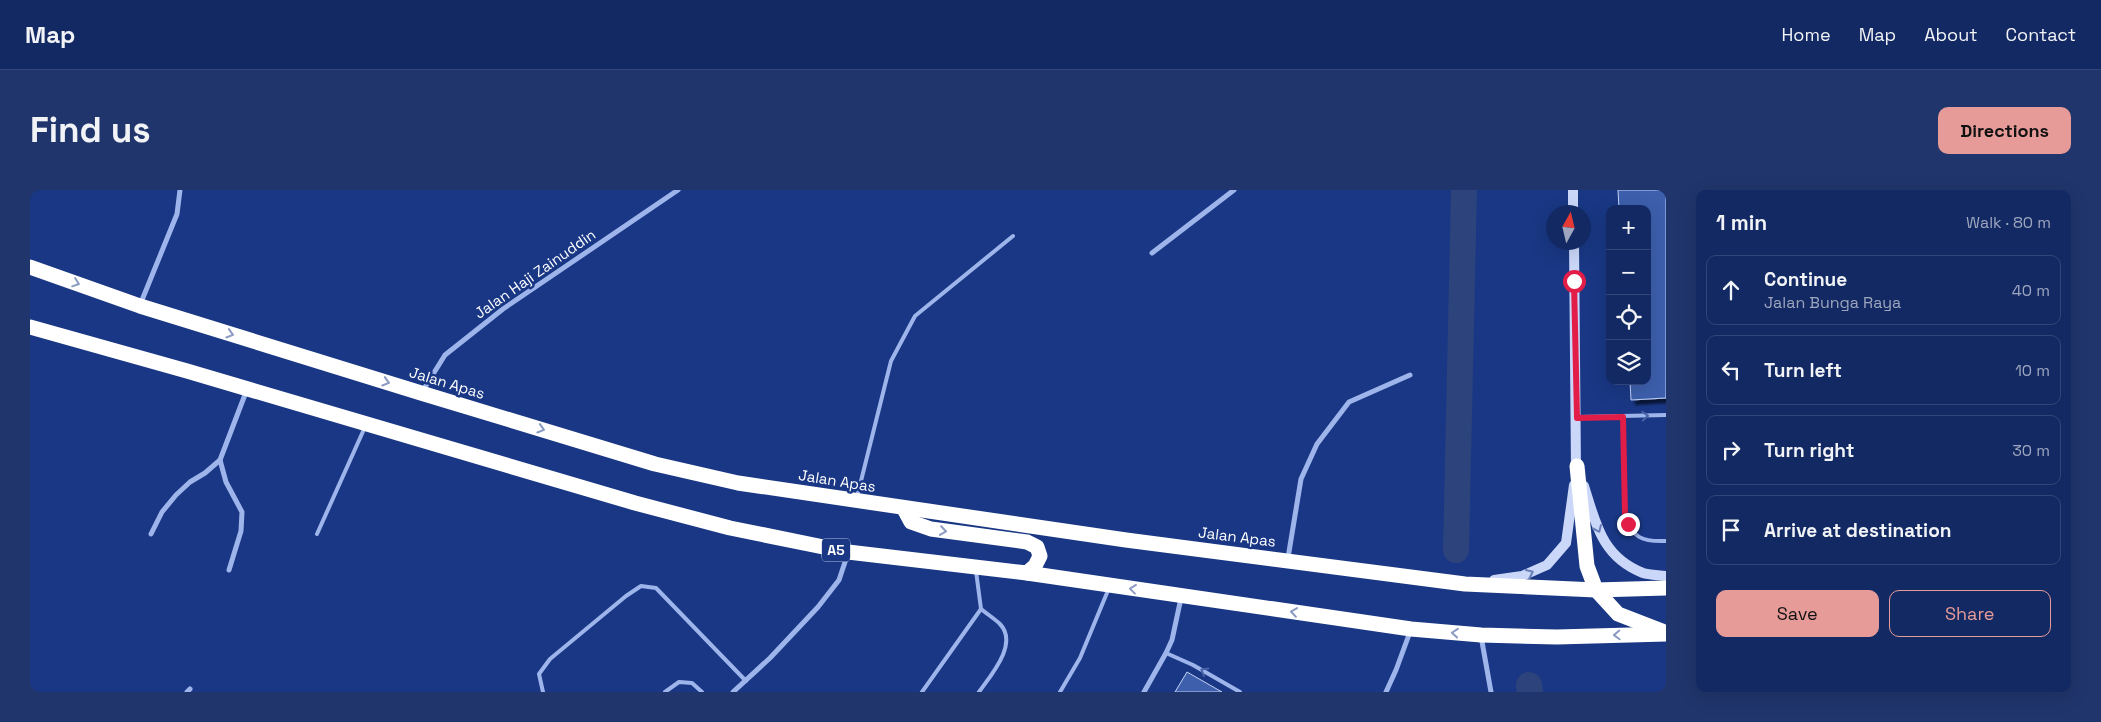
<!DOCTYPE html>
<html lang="en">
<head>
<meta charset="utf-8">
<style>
	:root { --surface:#132963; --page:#20356c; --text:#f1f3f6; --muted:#9da6be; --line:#324578; --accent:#e69b98 }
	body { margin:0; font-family:"Space Grotesk",sans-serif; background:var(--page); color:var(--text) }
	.controls { position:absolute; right:15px; top:15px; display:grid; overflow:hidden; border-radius:10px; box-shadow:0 5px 20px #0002 }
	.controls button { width:45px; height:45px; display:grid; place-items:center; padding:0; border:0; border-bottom:1px solid var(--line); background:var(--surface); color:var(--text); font:25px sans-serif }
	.compass { position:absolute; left:1516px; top:15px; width:45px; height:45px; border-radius:50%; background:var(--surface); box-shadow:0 5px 20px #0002; rotate:8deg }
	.stop { position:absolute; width:15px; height:15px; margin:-11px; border:4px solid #e11d48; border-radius:50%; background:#fff }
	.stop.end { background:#e11d48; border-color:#fff; box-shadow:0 1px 5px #0008 }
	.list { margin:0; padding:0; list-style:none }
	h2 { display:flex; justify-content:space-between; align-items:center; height:65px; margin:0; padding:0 20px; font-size:21px }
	h2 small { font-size:16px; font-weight:400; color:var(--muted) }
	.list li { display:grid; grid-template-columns:32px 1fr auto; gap:15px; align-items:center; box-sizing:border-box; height:70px; margin:0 10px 10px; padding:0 10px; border:1px solid var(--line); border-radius:10px }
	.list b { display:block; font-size:19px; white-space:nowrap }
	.list p { margin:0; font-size:16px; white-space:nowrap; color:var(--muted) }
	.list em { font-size:16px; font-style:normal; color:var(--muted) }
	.actions { display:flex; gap:10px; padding:15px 20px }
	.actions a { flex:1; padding:11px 0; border:1px solid var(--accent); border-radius:10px; text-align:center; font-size:18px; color:var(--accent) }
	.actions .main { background:var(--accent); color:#111 }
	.icon { flex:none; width:28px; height:28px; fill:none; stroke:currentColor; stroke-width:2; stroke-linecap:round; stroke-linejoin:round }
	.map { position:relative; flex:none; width:1636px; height:502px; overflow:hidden; border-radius:10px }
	header { display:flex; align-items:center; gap:30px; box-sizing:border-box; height:70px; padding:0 25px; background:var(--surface); border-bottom:1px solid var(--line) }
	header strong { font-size:24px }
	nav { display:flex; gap:28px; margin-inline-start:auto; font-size:18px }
	.intro { display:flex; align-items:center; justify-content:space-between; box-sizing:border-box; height:120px; padding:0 30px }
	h1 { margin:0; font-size:35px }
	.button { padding:12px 22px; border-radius:10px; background:var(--accent); color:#111; font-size:18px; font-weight:700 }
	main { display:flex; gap:30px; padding:0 30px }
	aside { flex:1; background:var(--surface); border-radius:10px; box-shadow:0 5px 20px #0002 }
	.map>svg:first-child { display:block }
</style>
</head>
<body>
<header>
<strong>Map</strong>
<nav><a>Home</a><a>Map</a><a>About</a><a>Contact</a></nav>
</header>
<div class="intro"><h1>Find us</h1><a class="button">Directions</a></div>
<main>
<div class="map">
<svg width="1636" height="502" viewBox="0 0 1636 502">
	<defs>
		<filter id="shadow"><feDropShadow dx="4.5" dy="4.5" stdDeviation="1" flood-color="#0009"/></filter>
	</defs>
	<rect width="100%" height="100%" fill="#193784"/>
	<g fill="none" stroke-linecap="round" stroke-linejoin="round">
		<g stroke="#2c437c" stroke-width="26">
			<path d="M1426,360L1434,0"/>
			<path d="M1499,495L1500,502"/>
		</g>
	</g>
	<g fill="#3d5eac" stroke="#c3d3f9" filter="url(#shadow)">
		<path d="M1588,0H1636V208L1601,210L1600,191H1617V19H1589Z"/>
		<path d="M1157,482L1192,502H1145Z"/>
	</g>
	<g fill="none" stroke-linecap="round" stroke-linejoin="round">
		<g stroke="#9eb5ec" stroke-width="4">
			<path d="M1547,227L1636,225"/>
			<path d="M1593,227L1595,324C1601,348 1613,352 1636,351"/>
			<path d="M827,307L861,171L885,126L983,46"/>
			<path d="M287,344L335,237"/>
			<path d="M1136,463L1163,475L1210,502"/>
			<path d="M513,502L509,484L520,469L596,406L611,396L626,398L716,491"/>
			<path d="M635,502L649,492L662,493L672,502"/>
			<path d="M892,502L951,419L946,381"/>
			<path d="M949,502C960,486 989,454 970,434C965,429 957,424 951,419"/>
			<path d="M1030,502L1050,468L1079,398"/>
		</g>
		<g stroke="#9eb5ec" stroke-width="5">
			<path d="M1122,63L1204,0"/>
			<path d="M110,115L147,24L150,0"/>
			<path d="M392,202L415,165L473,119L648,0"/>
			<path d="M190,270L196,292L212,322L211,341L199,380"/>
			<path d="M121,344L132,322L146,305L160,292L175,283L190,270L216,202"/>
			<path d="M1258,368L1271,289L1287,254L1319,212L1380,185"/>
			<path d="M1451,446L1461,502"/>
			<path d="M157,502L160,499"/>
			<path d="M703,502L740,468L788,417L809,390L818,363"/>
			<path d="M1114,502L1136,463L1142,450L1151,408"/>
			<path d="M1356,502L1366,480L1380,442"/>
		</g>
		<g stroke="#cad7f9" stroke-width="10">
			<path d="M1543,0V22"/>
			<path d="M1544,52L1546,281"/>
			<path d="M1554,296C1566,334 1572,367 1613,383C1619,385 1629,385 1636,386"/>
			<path d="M1464,390L1492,386L1517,375L1536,353L1544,295"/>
		</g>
		<g stroke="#fff" stroke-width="15">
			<path d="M0,77L110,116L391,203L625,274L708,293L1096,350L1435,394L1566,400L1636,398"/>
			<path d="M0,137L157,181L605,313L700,338L818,362L997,383L1381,439L1451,445L1527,447L1636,444"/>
			<path d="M1547,276L1557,376L1566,400L1588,424L1632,441"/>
			<path d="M874,319L881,332L901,339L997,352L1007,357L1010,366L1005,376L997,383"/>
		</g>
	</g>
	<defs><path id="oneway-chevron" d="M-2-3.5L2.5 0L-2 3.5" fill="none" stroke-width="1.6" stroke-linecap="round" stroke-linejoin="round" transform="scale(1.25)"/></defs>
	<g stroke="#8c9bc2">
		<use href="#oneway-chevron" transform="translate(46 93) rotate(19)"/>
		<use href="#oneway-chevron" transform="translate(200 144) rotate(17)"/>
		<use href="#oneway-chevron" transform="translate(356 192) rotate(17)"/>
		<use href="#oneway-chevron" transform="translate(511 239) rotate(17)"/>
		<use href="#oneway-chevron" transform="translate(913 341) rotate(8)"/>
		<use href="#oneway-chevron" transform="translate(1103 399) rotate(-173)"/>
		<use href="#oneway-chevron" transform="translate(1264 422) rotate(-172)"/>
		<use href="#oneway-chevron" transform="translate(1425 443) rotate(-175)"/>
		<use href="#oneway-chevron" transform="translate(1587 445) rotate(178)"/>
	</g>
	<g stroke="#4863a8">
		<use href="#oneway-chevron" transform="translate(1615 226) rotate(-3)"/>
		<use href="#oneway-chevron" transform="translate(1174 481) rotate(-149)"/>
	</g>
	<g stroke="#697fb9">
		<use href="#oneway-chevron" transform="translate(1568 339) rotate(66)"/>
		<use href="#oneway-chevron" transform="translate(1500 383) rotate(-25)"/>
	</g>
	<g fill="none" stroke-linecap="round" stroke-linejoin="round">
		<path stroke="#e11d48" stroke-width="6" d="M1544,91L1547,228L1593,227L1595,324L1598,334"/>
	</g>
	<g text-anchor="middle" stroke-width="5" stroke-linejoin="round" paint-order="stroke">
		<rect fill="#193784" stroke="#bac3da" stroke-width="1" x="792" y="348.5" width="28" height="23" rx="4"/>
		<g font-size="14" font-weight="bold" fill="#fff">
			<text x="806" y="365">A5</text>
		</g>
		<g font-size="15" fill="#fff" stroke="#193784">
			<text transform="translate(505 84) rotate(-35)" y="5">Jalan Haji Zainuddin</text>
			<text transform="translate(417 193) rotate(17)" y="5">Jalan Apas</text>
			<text transform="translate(807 291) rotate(9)" y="5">Jalan Apas</text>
			<text transform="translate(1207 347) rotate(7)" y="5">Jalan Apas</text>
		</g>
	</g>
</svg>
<div class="controls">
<button>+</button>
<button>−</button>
<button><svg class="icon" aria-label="locate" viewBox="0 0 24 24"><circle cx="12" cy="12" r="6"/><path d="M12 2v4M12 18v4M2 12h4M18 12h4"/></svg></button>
<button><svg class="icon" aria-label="layers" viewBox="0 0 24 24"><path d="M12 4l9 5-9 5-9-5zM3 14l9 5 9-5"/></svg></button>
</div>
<svg class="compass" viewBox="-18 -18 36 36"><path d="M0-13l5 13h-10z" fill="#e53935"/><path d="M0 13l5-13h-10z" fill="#9da6be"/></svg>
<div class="stop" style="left:1544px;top:91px"></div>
<div class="stop end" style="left:1598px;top:334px"></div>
</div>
<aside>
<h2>1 min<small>Walk · 80 m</small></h2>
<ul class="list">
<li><svg class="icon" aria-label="ahead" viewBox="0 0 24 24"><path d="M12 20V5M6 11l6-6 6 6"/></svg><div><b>Continue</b><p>Jalan Bunga Raya</p></div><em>40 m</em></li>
<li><svg class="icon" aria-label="left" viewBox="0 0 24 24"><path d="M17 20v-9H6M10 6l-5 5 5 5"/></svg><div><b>Turn left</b></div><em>10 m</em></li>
<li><svg class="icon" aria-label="right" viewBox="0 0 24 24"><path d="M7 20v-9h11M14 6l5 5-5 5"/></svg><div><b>Turn right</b></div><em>30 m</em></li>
<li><svg class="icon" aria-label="arrive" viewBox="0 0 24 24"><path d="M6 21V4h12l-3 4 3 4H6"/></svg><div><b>Arrive at destination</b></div></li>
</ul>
<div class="actions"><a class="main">Save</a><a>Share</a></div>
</aside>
</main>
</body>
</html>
